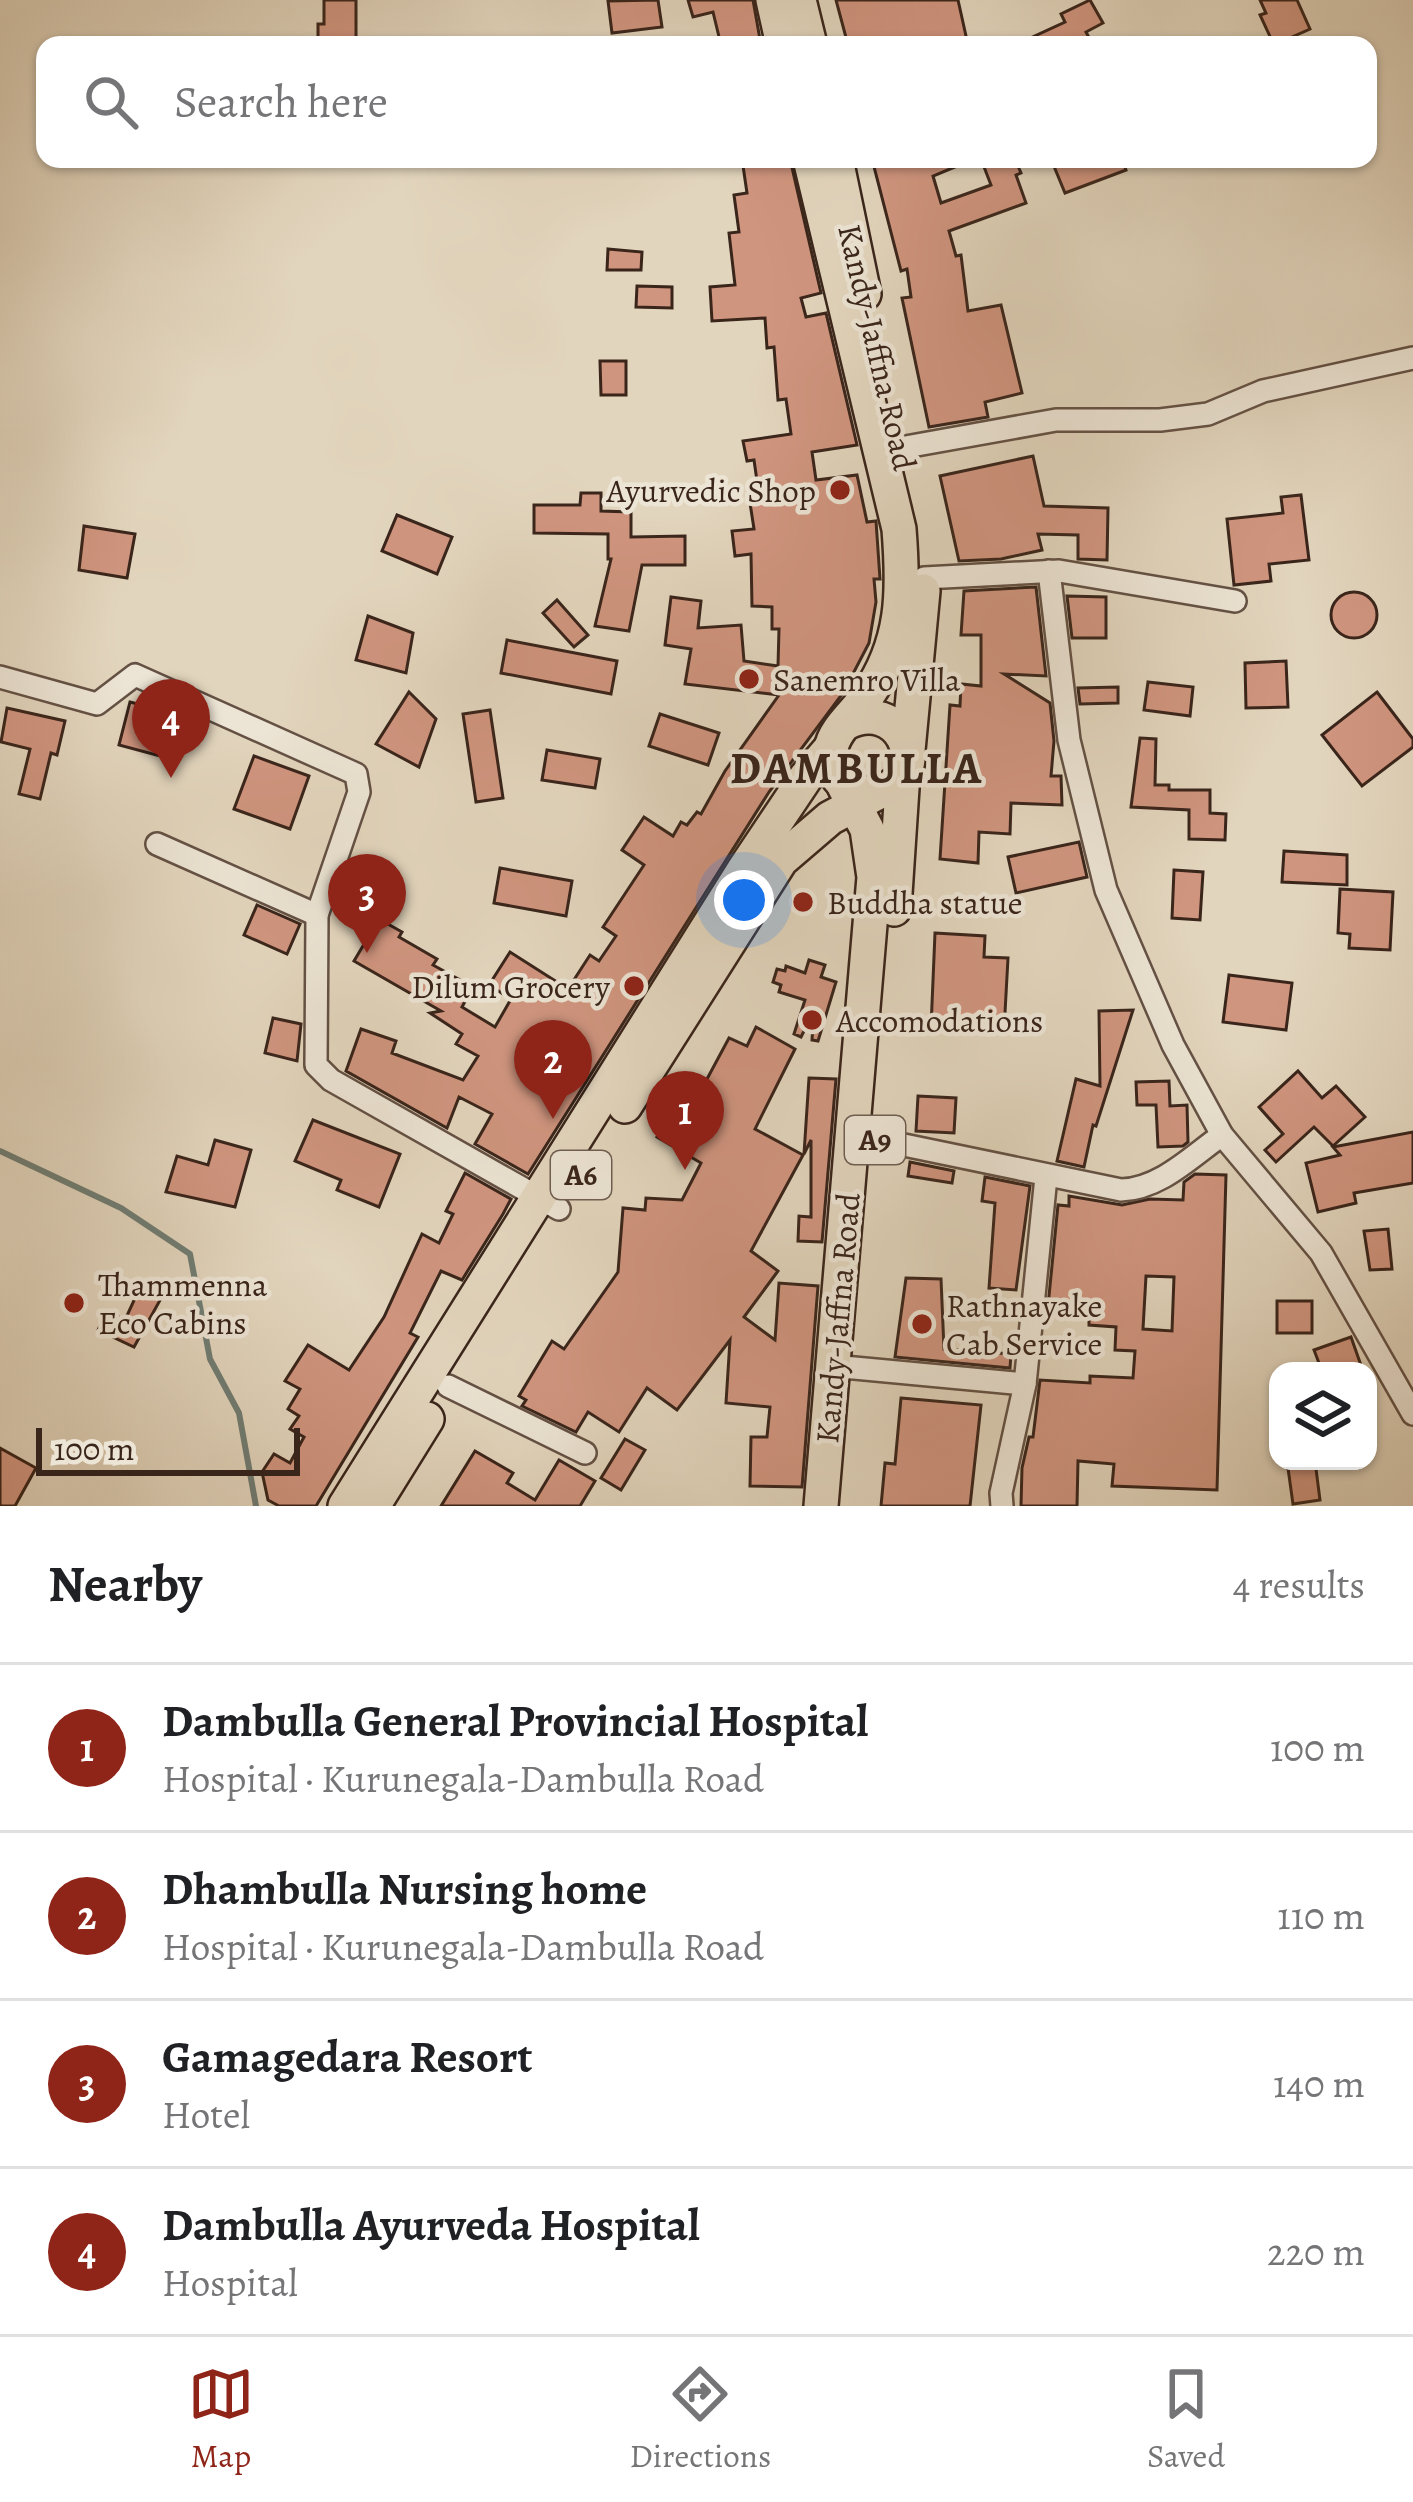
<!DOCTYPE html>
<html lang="en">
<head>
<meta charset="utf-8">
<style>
	:root { --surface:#fff; --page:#f6f6f6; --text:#202124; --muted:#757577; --line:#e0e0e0; --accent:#8f2418 }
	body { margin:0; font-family:Alegreya,serif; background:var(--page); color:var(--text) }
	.controls { position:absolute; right:36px; bottom:36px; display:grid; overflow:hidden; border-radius:24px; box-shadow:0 3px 9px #0004 }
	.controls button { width:108px; height:108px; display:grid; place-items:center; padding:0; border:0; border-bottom:3px solid var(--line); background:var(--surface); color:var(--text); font:60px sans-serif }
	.scale { position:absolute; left:36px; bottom:30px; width:264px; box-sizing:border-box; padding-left:12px; border:6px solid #3a251b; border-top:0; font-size:33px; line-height:42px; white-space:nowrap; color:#3a251b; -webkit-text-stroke:9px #ece4d4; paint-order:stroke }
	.you { position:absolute; left:744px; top:900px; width:42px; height:42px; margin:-30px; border:9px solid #fff; border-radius:50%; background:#1a73e8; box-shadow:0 0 0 18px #1a73e833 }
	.badge { display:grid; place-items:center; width:78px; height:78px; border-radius:50%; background:var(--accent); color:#fff; font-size:39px; font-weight:700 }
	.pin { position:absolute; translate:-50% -99px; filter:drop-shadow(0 3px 6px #0008) }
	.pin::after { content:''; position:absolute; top:63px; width:42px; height:36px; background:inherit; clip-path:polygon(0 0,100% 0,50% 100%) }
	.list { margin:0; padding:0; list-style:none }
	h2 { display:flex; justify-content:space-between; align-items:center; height:156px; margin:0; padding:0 48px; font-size:51px }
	h2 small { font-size:39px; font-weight:400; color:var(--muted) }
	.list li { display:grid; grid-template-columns:78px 1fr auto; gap:36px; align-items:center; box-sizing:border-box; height:168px; padding:0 48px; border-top:3px solid var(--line) }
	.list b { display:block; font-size:45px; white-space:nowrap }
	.list p { margin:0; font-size:39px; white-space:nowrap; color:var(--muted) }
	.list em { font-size:39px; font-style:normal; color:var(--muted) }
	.icon { flex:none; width:66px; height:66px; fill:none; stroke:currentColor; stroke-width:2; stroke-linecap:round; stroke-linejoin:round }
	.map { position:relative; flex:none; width:1413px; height:1506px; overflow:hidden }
	.search { position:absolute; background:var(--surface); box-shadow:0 3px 9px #0004; left:36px; right:36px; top:36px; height:132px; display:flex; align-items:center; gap:30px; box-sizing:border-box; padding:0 42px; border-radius:24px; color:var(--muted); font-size:45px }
	.sheet { height:828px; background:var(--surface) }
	nav { display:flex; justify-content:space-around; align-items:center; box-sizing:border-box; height:168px; border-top:3px solid var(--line); background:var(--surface); font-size:33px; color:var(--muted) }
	nav a { display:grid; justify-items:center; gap:6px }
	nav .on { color:var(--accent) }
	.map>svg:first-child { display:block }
</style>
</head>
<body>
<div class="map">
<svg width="1413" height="1506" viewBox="0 0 1413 1506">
	<rect width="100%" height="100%" fill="#e2d5bd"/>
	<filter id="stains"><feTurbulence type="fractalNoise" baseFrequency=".00167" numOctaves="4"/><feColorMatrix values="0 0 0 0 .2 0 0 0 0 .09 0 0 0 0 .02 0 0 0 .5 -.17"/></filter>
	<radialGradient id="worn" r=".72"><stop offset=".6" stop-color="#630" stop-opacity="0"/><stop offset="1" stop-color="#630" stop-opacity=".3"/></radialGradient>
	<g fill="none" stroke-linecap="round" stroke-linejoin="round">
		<path stroke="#717e74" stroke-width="6" d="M0,1151L121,1208L190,1254L210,1359L239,1413L256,1506"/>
	</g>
	<g fill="#d0957f" stroke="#3a251b" stroke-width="3" fill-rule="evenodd">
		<path d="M324,0H356V45H318V24H324Z"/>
		<path d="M658,0L662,27L612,33L608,1Z"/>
		<path d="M688,0H753L761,45H721L713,12L693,17Z"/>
		<path d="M836,0H958L968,45H848Z"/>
		<path d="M1090,0L1103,23L1086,32L1093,45H1015L1065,22L1061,14Z"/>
		<path d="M1260,0H1297L1310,29L1274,45L1260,15L1266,13Z"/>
		<path d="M742,159H790L821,293L801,298L806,317L826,313L857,445L812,452L816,480L857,475L867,522L876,521L880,579H874L876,602L869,643L843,693L769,792L528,1174L475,1144L492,1114L459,1097L447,1128L346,1071L361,1029L396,1041L392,1053L463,1080L478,1056L456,1044L462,1034L430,1013L441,1011L354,961L379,919L402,932L399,937L437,959L433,965L473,987L462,1007L495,1027L511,999L489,985L510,952L568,989L590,955L599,961L616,936L603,927L644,865L622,850L644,817L673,836L681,822L687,825L697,812L701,814L725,771L779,695L685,684L691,649L665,645L671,597L701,601L698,628L741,625L744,661L778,666L779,629H772V607L752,606L751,554L735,556L732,531L754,529L748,490L758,488L754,460L747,461L743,441L791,434L786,399L778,400L774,347L767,348L765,318L712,321L710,287L735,285L729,233L739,232L734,195L747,193Z"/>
		<path d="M872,159H974L933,176L941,203L991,185L981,159H1015L1021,173L1016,175L1026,203L949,231L956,256L961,255L968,311L1001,305L1022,393L985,402L988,417L929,427L902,298L911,297L907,269L901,271Z"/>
		<path d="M1051,159H1122L1126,170L1065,193Z"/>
		<path d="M608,249L642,252L641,270H607Z"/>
		<path d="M637,286L672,287V308L636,307Z"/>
		<path d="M600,361H626V395H601Z"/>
		<path d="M1033,456L1044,506L1108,508L1107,560L1078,559V535L1038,534L1042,550L1001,559L959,561L940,476Z"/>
		<path d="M581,493H601V511L631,512V537L685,536V565H642L629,631L595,626L611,559H608V534L534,533V505H580Z"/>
		<path d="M1301,495L1309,560L1269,564L1271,581L1234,585L1227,519L1283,513L1281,497Z"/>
		<path d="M397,515L452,537L437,574L382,551Z"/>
		<path d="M84,526L135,534L127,578L79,570Z"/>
		<path d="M1036,587L1046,676L1004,674L1050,703L1054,741L1051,776H1061L1062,805L1011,803L1010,834L979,832L978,863L940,859L950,705L960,706L961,684L981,686V635H961L964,591Z"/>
		<circle cx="1354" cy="615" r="23"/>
		<path d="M1067,596L1106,597V638H1072Z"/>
		<path d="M557,600L588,635L574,647L543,613Z"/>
		<path d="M368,616L413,633L406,673L356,660Z"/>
		<path d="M507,640L617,661L611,694L501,673Z"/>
		<path d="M1286,661L1288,707L1246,708L1245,663Z"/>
		<path d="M1148,682L1193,687L1190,716L1144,710Z"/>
		<path d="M1118,687V703L1080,704L1078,688Z"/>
		<path d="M409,692L436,719L419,767L376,744Z"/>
		<path d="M1377,692L1413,739V747L1362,786L1322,735Z"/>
		<path d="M130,702L172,713L160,756L119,745Z"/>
		<path d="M7,708L65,721L57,755L51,753L40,799L19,794L30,749L1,742Z"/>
		<path d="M490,710L503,798L476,802L463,714Z"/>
		<path d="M660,714L719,733L708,765L649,746Z"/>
		<path d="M1140,738L1156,739L1155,785H1169V790H1210V813L1226,814L1225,840L1189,839V810L1131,807Z"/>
		<path d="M547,750L600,759L595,788L542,780Z"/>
		<path d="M254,756L309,776L290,829L234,809Z"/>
		<path d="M1079,842L1087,877L1016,893L1008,857Z"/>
		<path d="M1284,851L1347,855V885L1282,882Z"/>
		<path d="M500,868L572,881L566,916L494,903Z"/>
		<path d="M1174,870L1203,872L1200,920L1172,918Z"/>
		<path d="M1340,889L1393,892L1390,950L1349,948L1350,934L1338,933Z"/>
		<path d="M257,905L300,924L287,954L244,935Z"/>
		<path d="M935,933L985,936L984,957L1008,958L1004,1031L931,1028Z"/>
		<path d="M809,960L825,965L821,977L836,982L818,1041L812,1040L814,1011L801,1037L794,1034L805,1000L779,992L781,985L773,982L777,969L785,971L786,966L805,973Z"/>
		<path d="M1229,975L1292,983L1286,1030L1223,1022Z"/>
		<path d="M1133,1010L1096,1126L1093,1125L1084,1167L1057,1161L1076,1079L1100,1086L1099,1011Z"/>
		<path d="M273,1018L301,1024L297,1061L265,1053Z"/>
		<path d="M756,1027L795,1049L755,1129L803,1155L751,1251L778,1271L744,1317L775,1340L779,1283L818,1286L802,1487L750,1486L751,1437H767L770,1407L726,1403L730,1340L677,1410L647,1388L619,1432L588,1412L576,1432L522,1406L526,1400L519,1396L552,1341L564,1349L618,1272L623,1208L645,1210L646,1198L682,1200L701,1163L657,1137L677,1102L692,1107L729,1038L747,1046Z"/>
		<path d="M1298,1071L1322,1098L1336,1086L1365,1117L1333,1146L1314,1127L1276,1162L1265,1150L1283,1134L1259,1107Z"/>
		<path d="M809,1078L836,1079L822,1242L798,1241L799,1216L811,1217V1140L804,1154Z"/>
		<path d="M1169,1081L1170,1106L1187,1105L1188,1142L1183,1146L1158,1147L1156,1105H1137L1136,1082Z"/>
		<path d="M918,1096L956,1098L954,1133L916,1131Z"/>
		<path d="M313,1120L400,1154L379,1207L337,1190L341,1180L295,1161Z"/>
		<path d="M1413,1132V1183L1354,1193L1356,1203L1318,1212L1306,1163L1340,1155L1333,1147Z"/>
		<path d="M215,1140L251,1150L235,1207L166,1192L177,1156L208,1165Z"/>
		<path d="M910,1162L954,1171L952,1183L908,1176Z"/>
		<path d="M465,1173L511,1199L503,1214L462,1280L441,1271L410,1333L418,1337L316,1506H279L268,1500L262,1472L274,1454L290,1463L304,1437L290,1429L299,1416L288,1409L300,1389L285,1381L308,1345L349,1370L384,1317L422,1234L439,1243L453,1214L446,1211Z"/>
		<path d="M1195,1174L1226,1175L1217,1490L1112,1486L1114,1464L1078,1461L1077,1506H1021L1022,1468L1029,1437H1033L1040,1380L1090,1383V1376L1133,1378L1135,1351L1115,1350L1116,1327L1089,1325V1309L1048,1306L1058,1205L1069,1206V1196L1122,1205L1150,1199L1183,1200L1184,1182ZM1146,1276L1174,1277L1172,1331L1143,1329Z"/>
		<path d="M985,1177L1030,1186L1016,1290L989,1288L995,1203L982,1201Z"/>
		<path d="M1388,1229L1392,1269L1370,1270L1364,1231Z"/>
		<path d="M906,1278L941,1279L944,1349L1011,1354L1010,1368L895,1357Z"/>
		<path d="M142,1283L164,1293L134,1347L98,1330L107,1311L125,1320Z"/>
		<rect x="1277" y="1301" width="35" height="32"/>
		<path d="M1351,1337L1363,1371H1322L1314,1350Z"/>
		<path d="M901,1398L981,1405L970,1506H881L885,1463L895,1464Z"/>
		<path d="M625,1439L645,1450L621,1490L601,1478Z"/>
		<path d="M0,1448L36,1468L15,1506H0Z"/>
		<path d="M475,1451L513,1473L507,1483L535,1500L559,1460L595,1481L580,1506H441Z"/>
		<path d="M1287,1461H1315L1320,1500L1293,1504Z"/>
	</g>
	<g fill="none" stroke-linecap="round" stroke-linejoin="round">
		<g stroke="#645144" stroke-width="26">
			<g id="minor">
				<path d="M878,449L900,448L1056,420H1160L1208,414L1263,391L1413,358"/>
				<path d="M1049,571L1069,740L1106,890L1173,1045L1222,1135L1321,1253L1413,1414"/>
				<path d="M924,578L1059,571L1235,601"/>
				<path d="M0,677L97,704L135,675L356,774L359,792L317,915L316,1065L331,1080L559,1209"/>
				<path d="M157,844L317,915"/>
				<path d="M875,1139L1121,1190C1160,1189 1192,1156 1222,1135"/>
				<path d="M833,1366L1025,1384"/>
				<path d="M448,1386L585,1453"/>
				<path d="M1002,1506L1001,1493L1025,1384L1046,1177"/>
			</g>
		</g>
		<g stroke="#3a251b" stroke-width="38">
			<g id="trunk">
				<path d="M773,0L783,45"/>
				<path d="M799,0L810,45"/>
				<path d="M810,159L899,529C904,592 904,643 867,696C856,713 834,729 831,749C826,779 858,802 885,790C933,768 899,696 846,723"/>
				<path d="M836,159L864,294"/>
				<path d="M908,750L923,591"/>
				<path d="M894,909L903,773"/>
				<path d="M625,1106L781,860L830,818L879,792"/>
				<path d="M345,1506L743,871L806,777L831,748"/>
				<path d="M373,1506L427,1419"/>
				<path d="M821,1506L874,877L867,829L844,786"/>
			</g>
		</g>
		<use href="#minor" stroke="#ece4d4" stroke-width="21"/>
		<use href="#trunk" stroke="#e2d5bd" stroke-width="33"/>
	</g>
	<g fill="#8f2418" stroke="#ece4d4" stroke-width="4.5">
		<circle cx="840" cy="490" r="12"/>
		<circle cx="749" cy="679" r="12"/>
		<circle cx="803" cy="902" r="12"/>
		<circle cx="634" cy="986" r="12"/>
		<circle cx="812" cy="1020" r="12"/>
		<circle cx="74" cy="1303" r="12"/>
		<circle cx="922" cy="1324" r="12"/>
	</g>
	<g text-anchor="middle" stroke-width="9" stroke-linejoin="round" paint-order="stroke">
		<g fill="#ece4d4" stroke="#6f5e52" stroke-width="3">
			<rect x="845" y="1116" width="60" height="48" rx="9"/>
			<rect x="551" y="1151" width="60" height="48" rx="9"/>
		</g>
		<g font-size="30" font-weight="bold" fill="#3a251b">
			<text x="875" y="1150">A9</text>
			<text x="581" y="1185">A6</text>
		</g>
		<g font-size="33" fill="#3a251b" stroke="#ece4d4">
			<text transform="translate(878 347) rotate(77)" y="12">Kandy-Jaffna Road</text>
			<text transform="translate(837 1318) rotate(-85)" y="12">Kandy-Jaffna Road</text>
		</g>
		<g font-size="33" fill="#3a251b" stroke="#ece4d4" text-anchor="start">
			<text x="816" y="502" text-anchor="end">Ayurvedic Shop</text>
			<text x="773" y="691">Sanemro Villa</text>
			<text x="827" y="914">Buddha statue</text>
			<text x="610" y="998" text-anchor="end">Dilum Grocery</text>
			<text x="836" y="1032">Accomodations</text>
			<text x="98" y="1296">Thammenna<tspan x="98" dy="38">Eco Cabins</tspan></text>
			<text x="946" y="1317">Rathnayake<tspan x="946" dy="38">Cab Service</tspan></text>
		</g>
		<g font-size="45" font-weight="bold" letter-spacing="3" fill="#3a251b" stroke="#ece4d4">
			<text x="857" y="783">DAMBULLA</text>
		</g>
	</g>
	<rect width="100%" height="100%" filter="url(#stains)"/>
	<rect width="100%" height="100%" fill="url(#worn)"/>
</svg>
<div class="controls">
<button><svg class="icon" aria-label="layers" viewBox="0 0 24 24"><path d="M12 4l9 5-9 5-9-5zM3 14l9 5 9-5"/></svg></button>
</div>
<div class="scale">100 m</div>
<div class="you"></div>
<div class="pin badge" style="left:685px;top:1170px">1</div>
<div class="pin badge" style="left:553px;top:1119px">2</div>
<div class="pin badge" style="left:367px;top:953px">3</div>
<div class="pin badge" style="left:171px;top:778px">4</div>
<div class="search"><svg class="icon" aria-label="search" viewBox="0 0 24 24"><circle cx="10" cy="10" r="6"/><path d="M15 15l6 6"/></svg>Search here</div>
</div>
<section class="sheet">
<h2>Nearby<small>4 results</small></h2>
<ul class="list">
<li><span class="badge">1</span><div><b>Dambulla General Provincial Hospital</b><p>Hospital · Kurunegala-Dambulla Road</p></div><em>100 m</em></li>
<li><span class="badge">2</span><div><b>Dhambulla Nursing home</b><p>Hospital · Kurunegala-Dambulla Road</p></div><em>110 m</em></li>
<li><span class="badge">3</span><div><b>Gamagedara Resort</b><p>Hotel</p></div><em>140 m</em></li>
<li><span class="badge">4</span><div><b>Dambulla Ayurveda Hospital</b><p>Hospital</p></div><em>220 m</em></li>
</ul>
</section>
<nav>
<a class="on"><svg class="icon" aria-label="map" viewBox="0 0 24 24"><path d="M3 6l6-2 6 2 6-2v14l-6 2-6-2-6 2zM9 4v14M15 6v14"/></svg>Map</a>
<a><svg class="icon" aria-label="directions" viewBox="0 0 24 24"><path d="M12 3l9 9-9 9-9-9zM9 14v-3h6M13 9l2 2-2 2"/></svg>Directions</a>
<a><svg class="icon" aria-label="saved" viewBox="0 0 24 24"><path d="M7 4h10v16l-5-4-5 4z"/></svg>Saved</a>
</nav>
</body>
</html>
